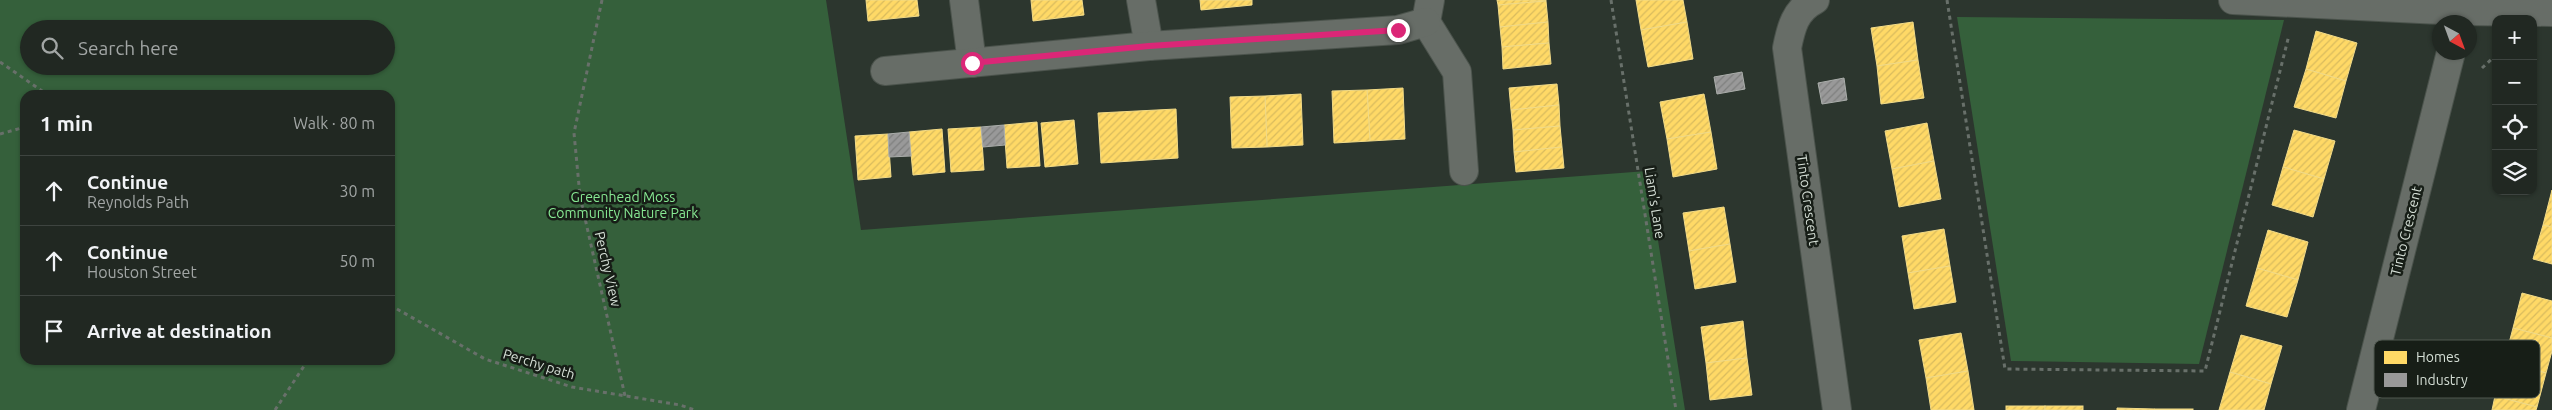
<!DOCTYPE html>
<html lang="en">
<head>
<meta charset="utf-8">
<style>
	:root { --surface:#212822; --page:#29302a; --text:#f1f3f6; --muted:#a2a6a5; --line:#3e4440 }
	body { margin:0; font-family:Ubuntu,sans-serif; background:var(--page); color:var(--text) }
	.controls { position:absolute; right:15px; top:15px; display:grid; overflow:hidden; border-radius:10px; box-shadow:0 1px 4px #0004 }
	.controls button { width:45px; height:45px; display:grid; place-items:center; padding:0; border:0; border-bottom:1px solid var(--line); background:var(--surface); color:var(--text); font:25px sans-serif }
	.compass { position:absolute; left:2432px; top:15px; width:45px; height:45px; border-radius:50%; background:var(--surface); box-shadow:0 1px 4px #0004; rotate:139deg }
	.stop { position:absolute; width:15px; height:15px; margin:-11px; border:4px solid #db2777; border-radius:50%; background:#fff }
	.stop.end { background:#db2777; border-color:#fff; box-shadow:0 1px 5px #0008 }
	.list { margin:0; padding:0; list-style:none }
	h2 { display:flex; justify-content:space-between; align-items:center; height:65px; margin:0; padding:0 20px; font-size:21px }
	h2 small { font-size:16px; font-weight:400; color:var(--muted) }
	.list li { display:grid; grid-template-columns:32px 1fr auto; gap:15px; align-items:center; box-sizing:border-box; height:70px; padding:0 20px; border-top:1px solid var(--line) }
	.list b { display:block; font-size:19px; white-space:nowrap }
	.list p { margin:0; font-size:16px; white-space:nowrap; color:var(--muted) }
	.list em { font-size:16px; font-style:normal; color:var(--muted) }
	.icon { flex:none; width:28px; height:28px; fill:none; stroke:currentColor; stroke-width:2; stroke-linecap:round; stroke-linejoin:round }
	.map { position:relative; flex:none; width:2552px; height:410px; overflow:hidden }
	.search { position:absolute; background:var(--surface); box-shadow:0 1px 4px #0004; left:20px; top:20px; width:375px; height:55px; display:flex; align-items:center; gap:12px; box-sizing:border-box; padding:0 18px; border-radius:28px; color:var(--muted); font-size:19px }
	.panel { position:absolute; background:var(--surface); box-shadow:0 1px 4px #0004; left:20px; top:90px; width:375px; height:275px; border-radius:15px }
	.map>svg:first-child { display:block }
</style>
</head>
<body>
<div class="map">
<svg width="2552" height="410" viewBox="0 0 2552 410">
	<defs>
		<pattern id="homes-hatch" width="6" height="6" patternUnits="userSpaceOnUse" patternTransform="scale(1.25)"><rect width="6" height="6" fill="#ffd966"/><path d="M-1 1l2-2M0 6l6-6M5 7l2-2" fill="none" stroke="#d9bb5e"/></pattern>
		<pattern id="industry-hatch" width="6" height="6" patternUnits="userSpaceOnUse" patternTransform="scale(1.25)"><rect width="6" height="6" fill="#999"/><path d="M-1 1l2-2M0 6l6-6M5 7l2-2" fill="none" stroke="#7e7f7e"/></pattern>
	</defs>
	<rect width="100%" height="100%" fill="#2c362e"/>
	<g fill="#35603b" fill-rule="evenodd">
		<path d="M0,0H826L861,230L1647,171L1685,410H0ZM29,29H386V66H29ZM25,95H390V360H25Z"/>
		<path d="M1957,17L2284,20L2199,364L2011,361Z"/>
	</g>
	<g fill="url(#homes-hatch)" stroke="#f2db88">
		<path d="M866,0H917L919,16L868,21Z"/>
		<path d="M1031,0H1082L1084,15L1033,21Z"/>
		<path d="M1200,0H1252V5L1201,10Z"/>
		<path d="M1497,0H1546V1L1498,5Z"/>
		<path d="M1636,0H1683L1687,22L1641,30Z"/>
		<path d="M1546,1L1548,22L1500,27L1498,5Z"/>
		<path d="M1548,22L1549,43L1502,47L1500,27Z"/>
		<path d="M1687,22L1693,59L1648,67L1641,30Z"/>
		<path d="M1913,22L1918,60L1877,66L1871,28Z"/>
		<path d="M2316,31L2357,43L2346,81L2306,69Z"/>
		<path d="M1549,43L1551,64L1503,69L1502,47Z"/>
		<path d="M1918,60L1924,98L1881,104L1877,66Z"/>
		<path d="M2306,69L2346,81L2336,118L2294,107Z"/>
		<path d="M1557,84L1559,105L1511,110L1509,88Z"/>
		<path d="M1403,88L1405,139L1370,141L1367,90Z"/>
		<path d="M1367,90L1370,141L1334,143L1332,91Z"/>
		<path d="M1301,94L1303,145L1267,147L1265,96Z"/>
		<path d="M1704,94L1711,132L1667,139L1660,102Z"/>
		<path d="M1265,96L1267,147L1232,148L1230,97Z"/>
		<path d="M1559,105L1560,126L1513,130L1511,110Z"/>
		<path d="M1176,109L1178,158L1101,163L1098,113Z"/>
		<path d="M1074,120L1078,164L1045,167L1041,123Z"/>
		<path d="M1037,122L1040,166L1007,168L1004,125Z"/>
		<path d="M1927,123L1934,161L1892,169L1885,131Z"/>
		<path d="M1560,126L1562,147L1514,152L1513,130Z"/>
		<path d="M981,127L984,170L951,172L948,129Z"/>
		<path d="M942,129L945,172L913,175L909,132Z"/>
		<path d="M2294,130L2335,141L2324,179L2283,167Z"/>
		<path d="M1711,132L1717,169L1673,177L1667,139Z"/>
		<path d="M888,134L891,177L858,180L855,136Z"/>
		<path d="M1562,147L1564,168L1516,172L1514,152Z"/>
		<path d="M1934,161L1941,199L1899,207L1892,169Z"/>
		<path d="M2283,167L2324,179L2313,217L2272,205Z"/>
		<path d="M2552,190V227L2543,225Z"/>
		<path d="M1724,207L1730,244L1689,251L1683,213Z"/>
		<path d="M2543,225L2552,227V264L2533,259Z"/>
		<path d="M1944,229L1950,266L1908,273L1902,236Z"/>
		<path d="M2268,230L2308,242L2298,280L2257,268Z"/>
		<path d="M1730,244L1736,282L1695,289L1689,251Z"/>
		<path d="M1950,266L1956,302L1914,309L1908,273Z"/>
		<path d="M2257,268L2298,280L2287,317L2246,306Z"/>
		<path d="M2522,293L2552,301V338L2513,328Z"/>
		<path d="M1743,321L1747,358L1706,363L1701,327Z"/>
		<path d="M2513,328L2552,338V351L2546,373L2504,362Z"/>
		<path d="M1961,333L1968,371L1926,378L1919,340Z"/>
		<path d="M2241,335L2282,346L2271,384L2230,372Z"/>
		<path d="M1747,358L1752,395L1710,400L1706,363Z"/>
		<path d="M2504,362L2546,373L2537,407L2495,396Z"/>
		<path d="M1968,371L1974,410H1931L1926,378Z"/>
		<path d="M2230,372L2271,384L2264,410H2219Z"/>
		<path d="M2495,396L2537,407L2536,410H2492Z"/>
		<rect x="2006" y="406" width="39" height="4"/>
		<rect x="2045" y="406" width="38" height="4"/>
		<path d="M2117,408L2155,409V410H2117Z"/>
		<rect x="2155" y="409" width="38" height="1"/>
	</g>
	<g fill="url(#industry-hatch)" stroke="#abaeab">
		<path d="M1742,72L1745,89L1717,94L1714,77Z"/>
		<path d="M1844,78L1847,100L1822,104L1818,83Z"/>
		<path d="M1004,125L1005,145L983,147L981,127Z"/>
		<path d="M909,132L911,156L889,157L888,134Z"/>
	</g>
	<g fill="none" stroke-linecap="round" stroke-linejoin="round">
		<g stroke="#4b534c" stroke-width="30">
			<g id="minor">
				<path d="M964,0L972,63"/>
				<path d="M1141,0L1149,46"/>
				<path d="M1430,0L1426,22L1457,72L1464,171"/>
				<path d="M1815,0C1795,10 1791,28 1787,48L1837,410"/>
				<path d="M2233,0L2461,11L2552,12"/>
				<path d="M885,71L1149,46L1398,30L1426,22"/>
				<path d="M2361,410L2451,52"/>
			</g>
		</g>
		<g stroke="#68706a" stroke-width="3" stroke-dasharray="4 4" stroke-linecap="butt">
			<path d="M602,0L574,133L580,196L625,396"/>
			<path d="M1611,0L1676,410"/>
			<path d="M1947,0L2005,369L2205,371L2289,35"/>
			<path d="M0,62L48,95"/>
			<path d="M2482,68L2496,55"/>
			<path d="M0,134L25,127"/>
			<path d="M390,305L485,359L572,387L680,405L695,410"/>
			<path d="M275,410L308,360"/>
		</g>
		<use href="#minor" stroke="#676d67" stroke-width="28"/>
	</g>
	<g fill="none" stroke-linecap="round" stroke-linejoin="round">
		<path stroke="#db2777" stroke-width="6" d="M972,63L1149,46L1398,30"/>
	</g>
	<g text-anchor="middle" stroke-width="5" stroke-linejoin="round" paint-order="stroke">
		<g font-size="14" fill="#87e993" stroke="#171e17">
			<text x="623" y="202">Greenhead Moss<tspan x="623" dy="16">Community Nature Park</tspan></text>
		</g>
		<g font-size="14" fill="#d5dfd6" stroke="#171e17">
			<text transform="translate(1808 200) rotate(82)" y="5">Tinto Crescent</text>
			<text transform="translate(1655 203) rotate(81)" y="5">Liam's Lane</text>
			<text transform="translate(2406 231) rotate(-76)" y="5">Tinto Crescent</text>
			<text transform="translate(608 269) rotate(77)" y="5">Perchy View</text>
			<text transform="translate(539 364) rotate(17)" y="5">Perchy path</text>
		</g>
	</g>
	<rect x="2374" y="340" width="166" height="58" rx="8" fill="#171e17" stroke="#505850" stroke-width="1"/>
	<rect x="2384" y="351" width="23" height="13" fill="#ffd966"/>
	<rect x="2384" y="373" width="23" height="14" fill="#999"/>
	<g font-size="14" fill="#d5dfd6">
		<text x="2416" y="362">Homes</text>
		<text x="2416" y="385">Industry</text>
	</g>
</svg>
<div class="controls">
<button>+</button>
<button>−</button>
<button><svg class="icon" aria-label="locate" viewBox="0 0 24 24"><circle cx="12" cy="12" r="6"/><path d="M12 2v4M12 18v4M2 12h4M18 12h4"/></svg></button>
<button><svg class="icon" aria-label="layers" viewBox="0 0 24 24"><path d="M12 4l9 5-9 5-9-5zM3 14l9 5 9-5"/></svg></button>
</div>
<svg class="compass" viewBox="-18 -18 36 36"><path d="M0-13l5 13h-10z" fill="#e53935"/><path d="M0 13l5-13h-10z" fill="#a2a6a5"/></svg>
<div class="stop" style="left:972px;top:63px"></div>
<div class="stop end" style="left:1398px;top:30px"></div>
<div class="search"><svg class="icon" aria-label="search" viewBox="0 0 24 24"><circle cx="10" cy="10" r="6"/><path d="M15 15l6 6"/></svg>Search here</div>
<section class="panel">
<h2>1 min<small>Walk · 80 m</small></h2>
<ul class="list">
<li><svg class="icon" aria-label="ahead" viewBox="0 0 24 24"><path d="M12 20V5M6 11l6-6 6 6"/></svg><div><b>Continue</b><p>Reynolds Path</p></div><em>30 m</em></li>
<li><svg class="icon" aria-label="ahead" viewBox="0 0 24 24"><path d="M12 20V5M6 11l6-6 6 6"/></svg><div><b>Continue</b><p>Houston Street</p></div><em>50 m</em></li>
<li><svg class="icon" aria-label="arrive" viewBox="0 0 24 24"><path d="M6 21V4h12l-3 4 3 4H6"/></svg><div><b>Arrive at destination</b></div></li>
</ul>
</section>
</div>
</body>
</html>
